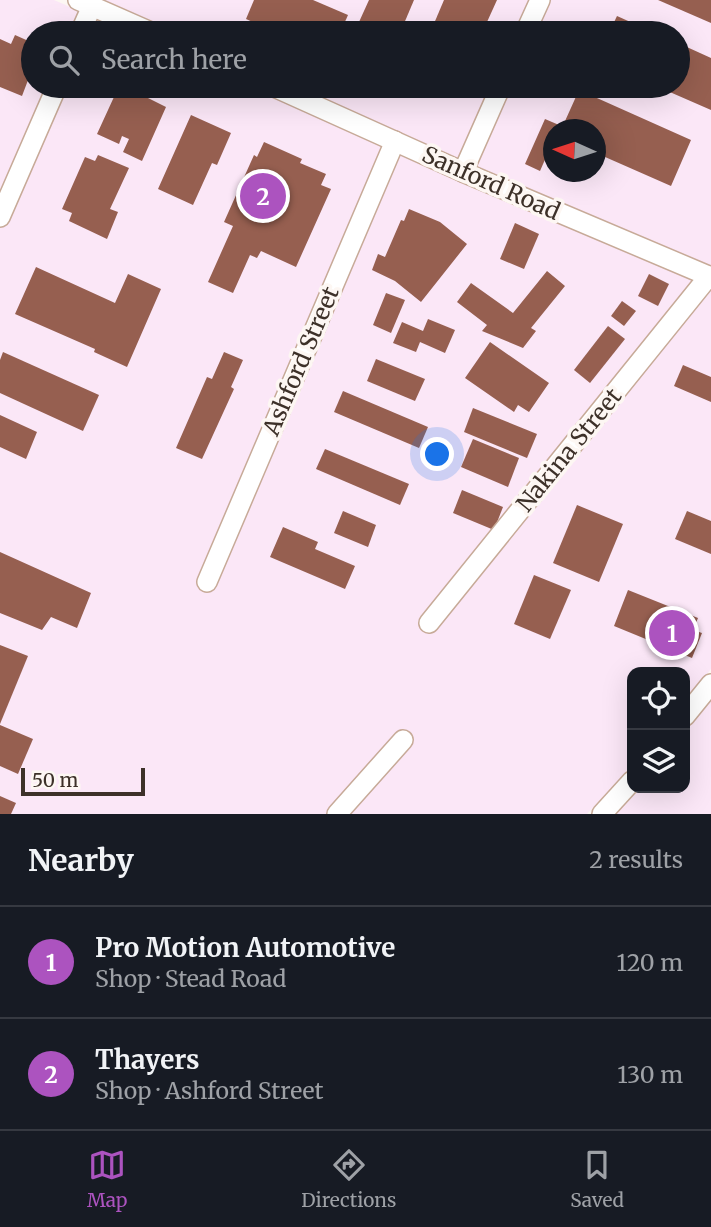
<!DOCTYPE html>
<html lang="en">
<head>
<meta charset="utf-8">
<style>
	:root { --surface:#171b24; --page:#20242c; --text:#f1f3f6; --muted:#9ea1a6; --line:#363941; --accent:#ac53bf }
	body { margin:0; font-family:Merriweather,serif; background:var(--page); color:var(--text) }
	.controls { position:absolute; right:21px; bottom:21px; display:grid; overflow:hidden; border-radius:14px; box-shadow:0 7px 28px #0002 }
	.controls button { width:63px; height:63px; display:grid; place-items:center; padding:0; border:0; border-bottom:2px solid var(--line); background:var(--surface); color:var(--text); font:35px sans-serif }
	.compass { position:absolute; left:543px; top:119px; width:63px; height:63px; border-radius:50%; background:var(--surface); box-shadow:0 7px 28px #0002; rotate:273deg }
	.scale { position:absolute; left:21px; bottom:18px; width:124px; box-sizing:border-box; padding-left:7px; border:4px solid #3d3129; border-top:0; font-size:19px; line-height:24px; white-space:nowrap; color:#3d3129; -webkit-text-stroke:5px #fdf7f3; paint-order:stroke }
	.you { position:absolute; left:438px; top:455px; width:24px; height:24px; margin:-18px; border:5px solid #fff; border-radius:50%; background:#1a73e8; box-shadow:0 0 0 10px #1a73e833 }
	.badge { display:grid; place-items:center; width:46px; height:46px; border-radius:50%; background:var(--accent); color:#fff; font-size:23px; font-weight:700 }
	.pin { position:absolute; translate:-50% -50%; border:4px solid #fff; box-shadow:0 2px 7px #0006 }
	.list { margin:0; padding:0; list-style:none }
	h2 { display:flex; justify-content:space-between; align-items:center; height:91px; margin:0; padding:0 28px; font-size:30px }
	h2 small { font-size:23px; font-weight:400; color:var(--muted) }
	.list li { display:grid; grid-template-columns:46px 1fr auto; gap:21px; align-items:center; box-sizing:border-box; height:112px; padding:0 28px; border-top:2px solid var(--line) }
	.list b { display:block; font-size:26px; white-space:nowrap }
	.list p { margin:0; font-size:23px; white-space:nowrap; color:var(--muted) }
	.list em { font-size:23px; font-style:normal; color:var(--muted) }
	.icon { flex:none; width:38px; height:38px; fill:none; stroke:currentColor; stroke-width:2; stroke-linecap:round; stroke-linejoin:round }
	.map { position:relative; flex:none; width:711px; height:814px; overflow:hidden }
	.search { position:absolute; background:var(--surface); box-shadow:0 7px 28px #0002; left:21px; right:21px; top:21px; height:77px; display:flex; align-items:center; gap:18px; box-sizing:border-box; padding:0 24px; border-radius:38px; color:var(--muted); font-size:26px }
	.sheet { height:315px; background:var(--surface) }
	nav { display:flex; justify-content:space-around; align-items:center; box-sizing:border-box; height:98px; border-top:2px solid var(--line); background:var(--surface); font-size:19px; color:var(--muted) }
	nav a { display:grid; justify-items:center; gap:4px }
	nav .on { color:var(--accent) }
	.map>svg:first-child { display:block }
</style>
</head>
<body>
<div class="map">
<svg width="711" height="814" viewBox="0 0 711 814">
	<rect width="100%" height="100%" fill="#fdf7f3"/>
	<g fill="#fbe7f7" fill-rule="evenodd">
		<path d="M0,0H54L130,33H33V86H251L711,285V669L685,701V672H632V765L587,814H0Z"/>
		<path d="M84,0H711V274L280,86H678V33H160ZM554,130H596V172H554Z"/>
		<path d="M711,699V814H616L641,788H685V732Z"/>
	</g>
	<g fill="#965f50">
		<path d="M254,0H313L348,15L340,33H278L246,19Z"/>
		<path d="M369,0H414L400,33H354Z"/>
		<path d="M444,0H497L482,33H430Z"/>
		<path d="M658,0H711V23Z"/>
		<path d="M617,16L655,33H609Z"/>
		<path d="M15,35L33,43V67L22,96L0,87V39L11,44Z"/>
		<path d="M678,43L711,58V110L656,86H678Z"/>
		<path d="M119,86H124L166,107L142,161L123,152L129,139L122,136L119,144L97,134Z"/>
		<path d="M415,86H436L432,94Z"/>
		<path d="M579,90L691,140L671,186L596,153V130H561Z"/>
		<path d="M191,115L231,133L217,165L212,163L193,205L158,189Z"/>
		<path d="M545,119L559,125L558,130H554V139L540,171L525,164Z"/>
		<path d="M264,142L302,159L300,163L326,174L321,185L331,189L296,267L261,251L257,258L250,255L233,293L208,282L233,226L224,222L254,155L257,157Z"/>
		<path d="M98,155L129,168L110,209L118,212L107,239L69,221L72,213L62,209L85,157L95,161Z"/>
		<path d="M409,209L440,222L467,244L421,302L395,281L372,270L378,254L385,257L401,220L404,221Z"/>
		<path d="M515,223L539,234L524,269L500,259Z"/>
		<path d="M36,267L115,303L128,274L161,289L127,367L94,352L95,349L15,314Z"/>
		<path d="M547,271L565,286L531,328L536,331L523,348L482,331L487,325L457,302L471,283L513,313Z"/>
		<path d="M649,274L669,284L658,306L638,296Z"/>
		<path d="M386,293L405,300L391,333L373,325Z"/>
		<path d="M622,301L636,311L624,326L611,316Z"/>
		<path d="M428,319L455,330L445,353L420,342L416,352L393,343L402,322L423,331Z"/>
		<path d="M608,326L625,339L590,383L574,370Z"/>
		<path d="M490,342L549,383L529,412L518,405L514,412L465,378Z"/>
		<path d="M3,352L99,395L83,431L0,393V360Z"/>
		<path d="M224,352L243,360L231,387L234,389L202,459L176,448L207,377L212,379Z"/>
		<path d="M376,359L425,379L415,401L367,381Z"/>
		<path d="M683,365L711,377V402L674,386Z"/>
		<path d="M343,391L428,427L419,448L334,412Z"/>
		<path d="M473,408L537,434L527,458L464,432Z"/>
		<path d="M0,415L37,432L26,459L0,447Z"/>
		<path d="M473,439L519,458L508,487L461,467Z"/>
		<path d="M325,449L409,484L400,505L316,469Z"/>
		<path d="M462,490L503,507L494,530L453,513Z"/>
		<path d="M577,505L623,524L599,582L553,563Z"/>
		<path d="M343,511L376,525L368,547L334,533Z"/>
		<path d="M687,511L711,521V554L675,539Z"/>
		<path d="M283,527L318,542L315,549L355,566L345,589L270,557Z"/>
		<path d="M0,552L91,593L77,628L51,617L42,630L0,613Z"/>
		<path d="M534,575L571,590L550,639L514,624Z"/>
		<path d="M628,590L698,618L693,630L702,633L692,658L614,626Z"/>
		<path d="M0,645L28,656L0,724Z"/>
		<path d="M0,725L33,739L18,774L0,766Z"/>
		<path d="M0,796L16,803L11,814H0Z"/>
	</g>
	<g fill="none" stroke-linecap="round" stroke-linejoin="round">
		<g stroke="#c7aa98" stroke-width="22">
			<g id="minor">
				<path d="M78,0L153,33"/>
				<path d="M80,33L92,6"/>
				<path d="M525,33L540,0"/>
				<path d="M272,86L463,172L711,277"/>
				<path d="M463,172L501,86"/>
				<path d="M0,217L57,86"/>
				<path d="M207,582L395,141"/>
				<path d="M429,623L709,276"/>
				<path d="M685,716L711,684"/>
				<path d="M337,814L403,740"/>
				<path d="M602,814L632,781"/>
			</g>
		</g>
		<use href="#minor" stroke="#fff" stroke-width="19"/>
	</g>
	<g text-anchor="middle" stroke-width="7" stroke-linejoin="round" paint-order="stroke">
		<g font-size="23" fill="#3d3129" stroke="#fdf7f3">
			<text transform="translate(491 183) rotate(24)" y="8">Sanford Road</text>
			<text transform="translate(301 361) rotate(-67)" y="8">Ashford Street</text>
			<text transform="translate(569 450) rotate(-51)" y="8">Nakina Street</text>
		</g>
	</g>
</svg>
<div class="controls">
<button><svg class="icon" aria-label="locate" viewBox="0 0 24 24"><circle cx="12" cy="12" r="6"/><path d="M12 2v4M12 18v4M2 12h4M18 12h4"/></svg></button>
<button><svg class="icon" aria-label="layers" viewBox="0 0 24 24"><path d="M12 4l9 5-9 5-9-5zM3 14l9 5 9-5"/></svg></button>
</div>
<svg class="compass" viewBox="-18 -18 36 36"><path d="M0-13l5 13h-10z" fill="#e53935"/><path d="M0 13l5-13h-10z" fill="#9ea1a6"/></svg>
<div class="scale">50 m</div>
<div class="you"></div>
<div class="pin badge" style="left:672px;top:633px">1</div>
<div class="pin badge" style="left:263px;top:196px">2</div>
<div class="search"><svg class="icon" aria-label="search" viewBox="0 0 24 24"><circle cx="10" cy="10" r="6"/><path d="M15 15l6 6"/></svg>Search here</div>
</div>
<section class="sheet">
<h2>Nearby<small>2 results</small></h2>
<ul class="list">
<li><span class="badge">1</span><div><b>Pro Motion Automotive</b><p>Shop · Stead Road</p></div><em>120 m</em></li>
<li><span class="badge">2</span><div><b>Thayers</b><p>Shop · Ashford Street</p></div><em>130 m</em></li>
</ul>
</section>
<nav>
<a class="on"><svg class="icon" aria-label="map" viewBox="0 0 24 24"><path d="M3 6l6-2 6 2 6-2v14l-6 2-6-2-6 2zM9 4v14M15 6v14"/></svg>Map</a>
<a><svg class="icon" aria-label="directions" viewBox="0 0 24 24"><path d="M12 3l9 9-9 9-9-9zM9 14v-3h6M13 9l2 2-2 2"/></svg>Directions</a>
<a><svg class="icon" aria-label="saved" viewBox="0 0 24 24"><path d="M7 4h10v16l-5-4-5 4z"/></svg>Saved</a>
</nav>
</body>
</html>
